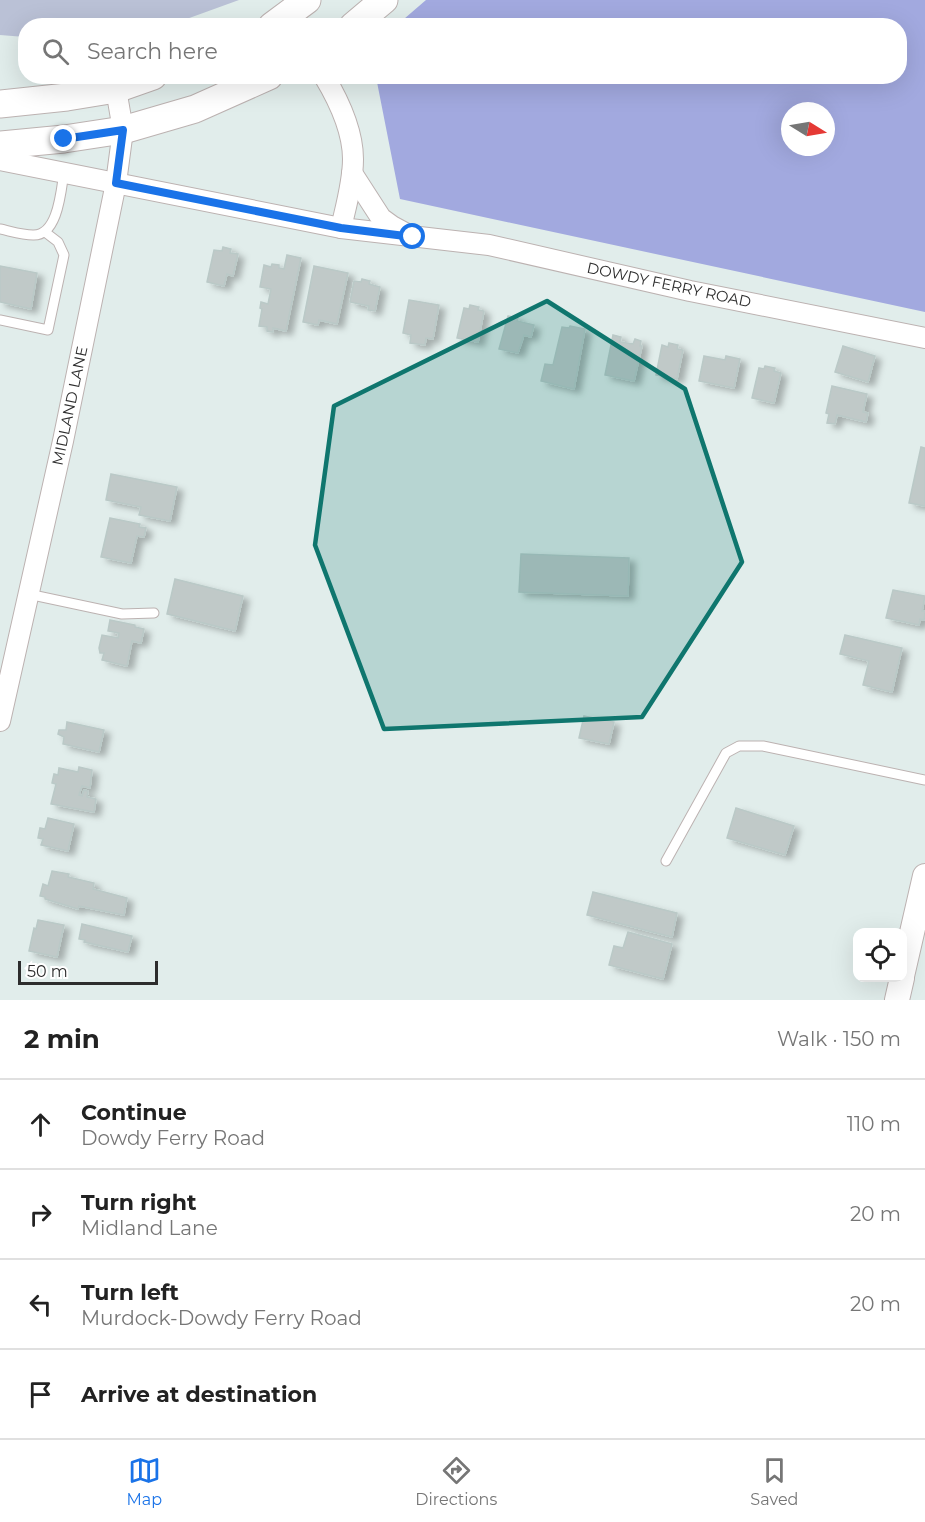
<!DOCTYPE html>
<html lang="en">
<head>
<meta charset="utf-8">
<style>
	:root { --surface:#fff; --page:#f2f2f2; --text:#222; --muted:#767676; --line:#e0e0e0; --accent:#1a73e8 }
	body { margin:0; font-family:Montserrat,sans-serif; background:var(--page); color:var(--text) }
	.controls { position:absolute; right:18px; bottom:18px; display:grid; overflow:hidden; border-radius:12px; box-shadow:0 6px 24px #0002 }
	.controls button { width:54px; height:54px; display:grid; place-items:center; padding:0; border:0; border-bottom:2px solid var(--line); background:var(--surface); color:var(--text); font:30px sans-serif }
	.compass { position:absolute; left:781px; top:102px; width:54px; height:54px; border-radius:50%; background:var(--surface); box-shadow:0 6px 24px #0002; rotate:101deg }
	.scale { position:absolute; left:18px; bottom:15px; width:140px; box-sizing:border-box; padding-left:6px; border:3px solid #2d2d2d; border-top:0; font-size:16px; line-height:21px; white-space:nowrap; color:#2d2d2d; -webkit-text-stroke:4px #fff; paint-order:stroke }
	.stop { position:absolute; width:18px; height:18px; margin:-14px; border:4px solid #1a73e8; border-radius:50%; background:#fff }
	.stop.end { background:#1a73e8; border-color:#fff; box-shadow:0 2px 6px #0008 }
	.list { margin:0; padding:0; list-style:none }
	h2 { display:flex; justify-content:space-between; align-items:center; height:78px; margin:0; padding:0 24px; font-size:26px }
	h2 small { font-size:20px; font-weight:400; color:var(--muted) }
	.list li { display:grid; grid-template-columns:39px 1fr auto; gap:18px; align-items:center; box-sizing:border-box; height:90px; padding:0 24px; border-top:2px solid var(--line) }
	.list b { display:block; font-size:22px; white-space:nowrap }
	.list p { margin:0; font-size:20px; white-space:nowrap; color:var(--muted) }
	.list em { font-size:20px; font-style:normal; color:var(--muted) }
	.icon { flex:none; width:33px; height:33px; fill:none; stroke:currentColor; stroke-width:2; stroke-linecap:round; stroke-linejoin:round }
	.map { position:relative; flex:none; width:925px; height:1000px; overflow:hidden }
	.search { position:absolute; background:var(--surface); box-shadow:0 6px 24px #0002; left:18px; right:18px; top:18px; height:66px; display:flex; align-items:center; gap:15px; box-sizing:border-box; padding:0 21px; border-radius:24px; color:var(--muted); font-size:22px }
	.sheet { height:438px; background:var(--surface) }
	nav { display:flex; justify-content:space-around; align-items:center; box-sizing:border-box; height:84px; border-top:2px solid var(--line); background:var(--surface); font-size:16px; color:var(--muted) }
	nav a { display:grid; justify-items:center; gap:3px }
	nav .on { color:var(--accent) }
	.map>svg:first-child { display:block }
</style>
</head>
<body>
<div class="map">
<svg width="925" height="1000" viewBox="0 0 925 1000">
	<defs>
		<filter id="shadow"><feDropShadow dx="6" dy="4" stdDeviation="3" flood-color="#0004"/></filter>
	</defs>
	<rect width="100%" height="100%" fill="#e1edeb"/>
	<path fill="#a2a9df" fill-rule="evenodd" d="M426,0H925V312L400,199L376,77L900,76V26L397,25ZM790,111H826V147H790Z"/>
	<path fill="#bac1d6" d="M0,0H239L170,25L26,26L25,37L0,35Z"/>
	<g fill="#c0c9c8" stroke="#bac9c7" stroke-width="1.5" filter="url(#shadow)">
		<path d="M223,247L231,249L230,253L238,254L233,276L227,274L224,286L207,282L214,250L222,251Z"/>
		<path d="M287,255L301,258L286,331L273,328V332L267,331V327L259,326L262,309L260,308L261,302L268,304L271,289L260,287L264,265L271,267L272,264L279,265V268L284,269Z"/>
		<path d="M0,266L37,273L31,309L0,302Z"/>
		<path d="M314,266L348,273L337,324L319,320L318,325L303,322Z"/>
		<path d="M362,279L370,281L369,284L380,287L375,311L368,310L369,306L350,302L354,281L361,282Z"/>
		<path d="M409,300L439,305L433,339L426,338L425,345L410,343L411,335L403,333Z"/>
		<path d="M470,305L479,307L478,310L484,311L478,342L457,338L464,308L469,309Z"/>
		<path d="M508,316L518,318L517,321L534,325L531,337L524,335L518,353L499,349Z"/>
		<path d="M570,326L585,329L574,389L541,381L545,364L553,365L562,327L569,328Z"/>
		<path d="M613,335L621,337L620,342L633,344L635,339L641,341L640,346H642L634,381L605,375Z"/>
		<path d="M669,343L678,345L677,349L683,350L677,379L656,375L662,345L668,347Z"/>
		<path d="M843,346L875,356L868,382L835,372Z"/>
		<path d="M704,356L725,360L726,356L740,359L734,388L699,381Z"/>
		<path d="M765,366L775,368L774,371L781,373L774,403L752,398L759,368L764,369Z"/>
		<path d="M832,386L867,394L863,412L868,413L866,422L837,415L835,424L827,423L829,414L826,413Z"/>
		<path d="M921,447L925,448V506L909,503Z"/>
		<path d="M111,474L177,487L170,521L139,515L141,507L106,500Z"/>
		<path d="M110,518L140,524L139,527L146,528L144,537L137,536L131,563L101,557Z"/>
		<path d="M521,554L629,558L628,596L519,592Z"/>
		<path d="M175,579L243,596L235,631L167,614Z"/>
		<path d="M893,590L925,596L922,611H925V613L924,620L920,619L919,625L886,618Z"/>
		<path d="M110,620L135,625V627L144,629L141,643L132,641L127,666L102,660L104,653H100L99,648L102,635L118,638L119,633L108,631Z"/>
		<path d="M845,635L902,648L892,692L863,685L869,661L840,654Z"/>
		<path d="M584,716L614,722L609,744L579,738Z"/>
		<path d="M67,722L104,730L99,752L63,744L64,737L58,734L59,730H66Z"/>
		<path d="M79,767L92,770L90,788L82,786L79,795L82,796L84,790L88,791L87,797L96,799L94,812L51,804L56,784L52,783L54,774L58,775L59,768L78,772Z"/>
		<path d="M736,808L794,826L785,855L727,838Z"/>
		<path d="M48,818L74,824L68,851L41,845L43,839L38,838L40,828L45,829Z"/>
		<path d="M52,871L69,874L68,877L94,883L93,889L127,898L124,915L79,906L78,909L45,899V897L40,896L43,884L48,886Z"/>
		<path d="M593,892L677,913L672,937L587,915Z"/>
		<path d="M38,920L64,925L57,957L29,951L34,928L36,929Z"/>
		<path d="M82,924L132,936L128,952L84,942L85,940L79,939Z"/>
		<path d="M628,932L672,944L663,979L609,965L614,946L623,948Z"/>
	</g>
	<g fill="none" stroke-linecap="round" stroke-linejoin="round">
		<g stroke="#bcb2b1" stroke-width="11">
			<g id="service">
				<path d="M0,229C10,231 22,235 33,235C58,236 61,191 64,172"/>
				<path d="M0,320L48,330L64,255L58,242L45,232"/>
				<path d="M28,594L122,614L154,613"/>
				<path d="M666,861L726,753L739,746H763L925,780"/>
			</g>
		</g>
		<g stroke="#bcb2b1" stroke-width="22">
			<g id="minor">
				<path d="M324,76C339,101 353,130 353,159C353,182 346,206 341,228"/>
				<path d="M0,160L341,228L489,245L690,291L925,338"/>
				<path d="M352,173L381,218L392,226L405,233"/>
				<path d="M0,721L63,441L116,183L123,130L116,89"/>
			</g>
		</g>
		<g stroke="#bcb2b1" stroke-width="26">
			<g id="tertiary">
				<path d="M902,976L925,876"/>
				<path d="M897,1000L902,978"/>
			</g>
		</g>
		<g stroke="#bcb2b1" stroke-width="29">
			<g id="secondary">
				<path d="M272,26L307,0"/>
				<path d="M353,26L384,0"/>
				<path d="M0,104L67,97L116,89L153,76"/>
				<path d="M0,145L64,139L123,130L195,109L269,76"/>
			</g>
		</g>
		<use href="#service" stroke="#fff" stroke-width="9"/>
		<use href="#minor" stroke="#fff" stroke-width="20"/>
		<use href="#tertiary" stroke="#fff" stroke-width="24"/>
		<use href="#secondary" stroke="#fff" stroke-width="27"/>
	</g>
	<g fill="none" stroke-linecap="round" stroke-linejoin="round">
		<path stroke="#1a73e8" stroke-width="8" d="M64,139L123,130L116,183L341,228L413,237"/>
	</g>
	<path fill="#0f766e" fill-opacity="0.2" stroke="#0f766e" stroke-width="4.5" stroke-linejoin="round" d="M547,301L685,389L742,562L642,717L384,729L315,545L334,406Z"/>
	<g text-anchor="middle" stroke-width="5" stroke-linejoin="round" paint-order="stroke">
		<g font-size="15" fill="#2d2d2d" stroke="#fff">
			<text transform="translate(669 285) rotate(12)" y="5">DOWDY FERRY ROAD</text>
			<text transform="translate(70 406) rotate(-78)" y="5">MIDLAND LANE</text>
		</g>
	</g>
</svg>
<div class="controls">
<button><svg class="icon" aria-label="locate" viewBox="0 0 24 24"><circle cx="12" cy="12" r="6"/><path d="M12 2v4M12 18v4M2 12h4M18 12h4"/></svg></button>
</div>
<svg class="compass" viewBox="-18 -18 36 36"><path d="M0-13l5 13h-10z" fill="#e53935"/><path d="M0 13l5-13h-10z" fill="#767676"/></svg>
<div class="scale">50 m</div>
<div class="stop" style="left:413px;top:237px"></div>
<div class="stop end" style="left:64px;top:139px"></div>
<div class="search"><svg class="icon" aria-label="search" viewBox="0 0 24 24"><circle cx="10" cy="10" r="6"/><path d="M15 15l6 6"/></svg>Search here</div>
</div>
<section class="sheet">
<h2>2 min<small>Walk · 150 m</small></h2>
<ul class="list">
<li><svg class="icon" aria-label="ahead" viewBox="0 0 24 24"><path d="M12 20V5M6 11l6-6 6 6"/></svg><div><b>Continue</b><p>Dowdy Ferry Road</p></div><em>110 m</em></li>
<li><svg class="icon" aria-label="right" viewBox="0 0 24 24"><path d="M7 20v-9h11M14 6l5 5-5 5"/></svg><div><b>Turn right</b><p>Midland Lane</p></div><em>20 m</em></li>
<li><svg class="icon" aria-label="left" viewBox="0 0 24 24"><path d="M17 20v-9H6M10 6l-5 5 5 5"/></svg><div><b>Turn left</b><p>Murdock-Dowdy Ferry Road</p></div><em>20 m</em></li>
<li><svg class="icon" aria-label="arrive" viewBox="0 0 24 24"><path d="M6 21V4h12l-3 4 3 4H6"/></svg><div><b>Arrive at destination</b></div></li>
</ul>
</section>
<nav>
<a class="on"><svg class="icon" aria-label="map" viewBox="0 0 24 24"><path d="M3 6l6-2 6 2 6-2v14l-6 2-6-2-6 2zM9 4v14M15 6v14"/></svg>Map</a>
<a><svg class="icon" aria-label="directions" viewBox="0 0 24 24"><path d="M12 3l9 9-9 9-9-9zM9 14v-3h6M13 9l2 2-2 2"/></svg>Directions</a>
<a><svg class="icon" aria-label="saved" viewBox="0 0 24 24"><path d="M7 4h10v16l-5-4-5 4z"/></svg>Saved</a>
</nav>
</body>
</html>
